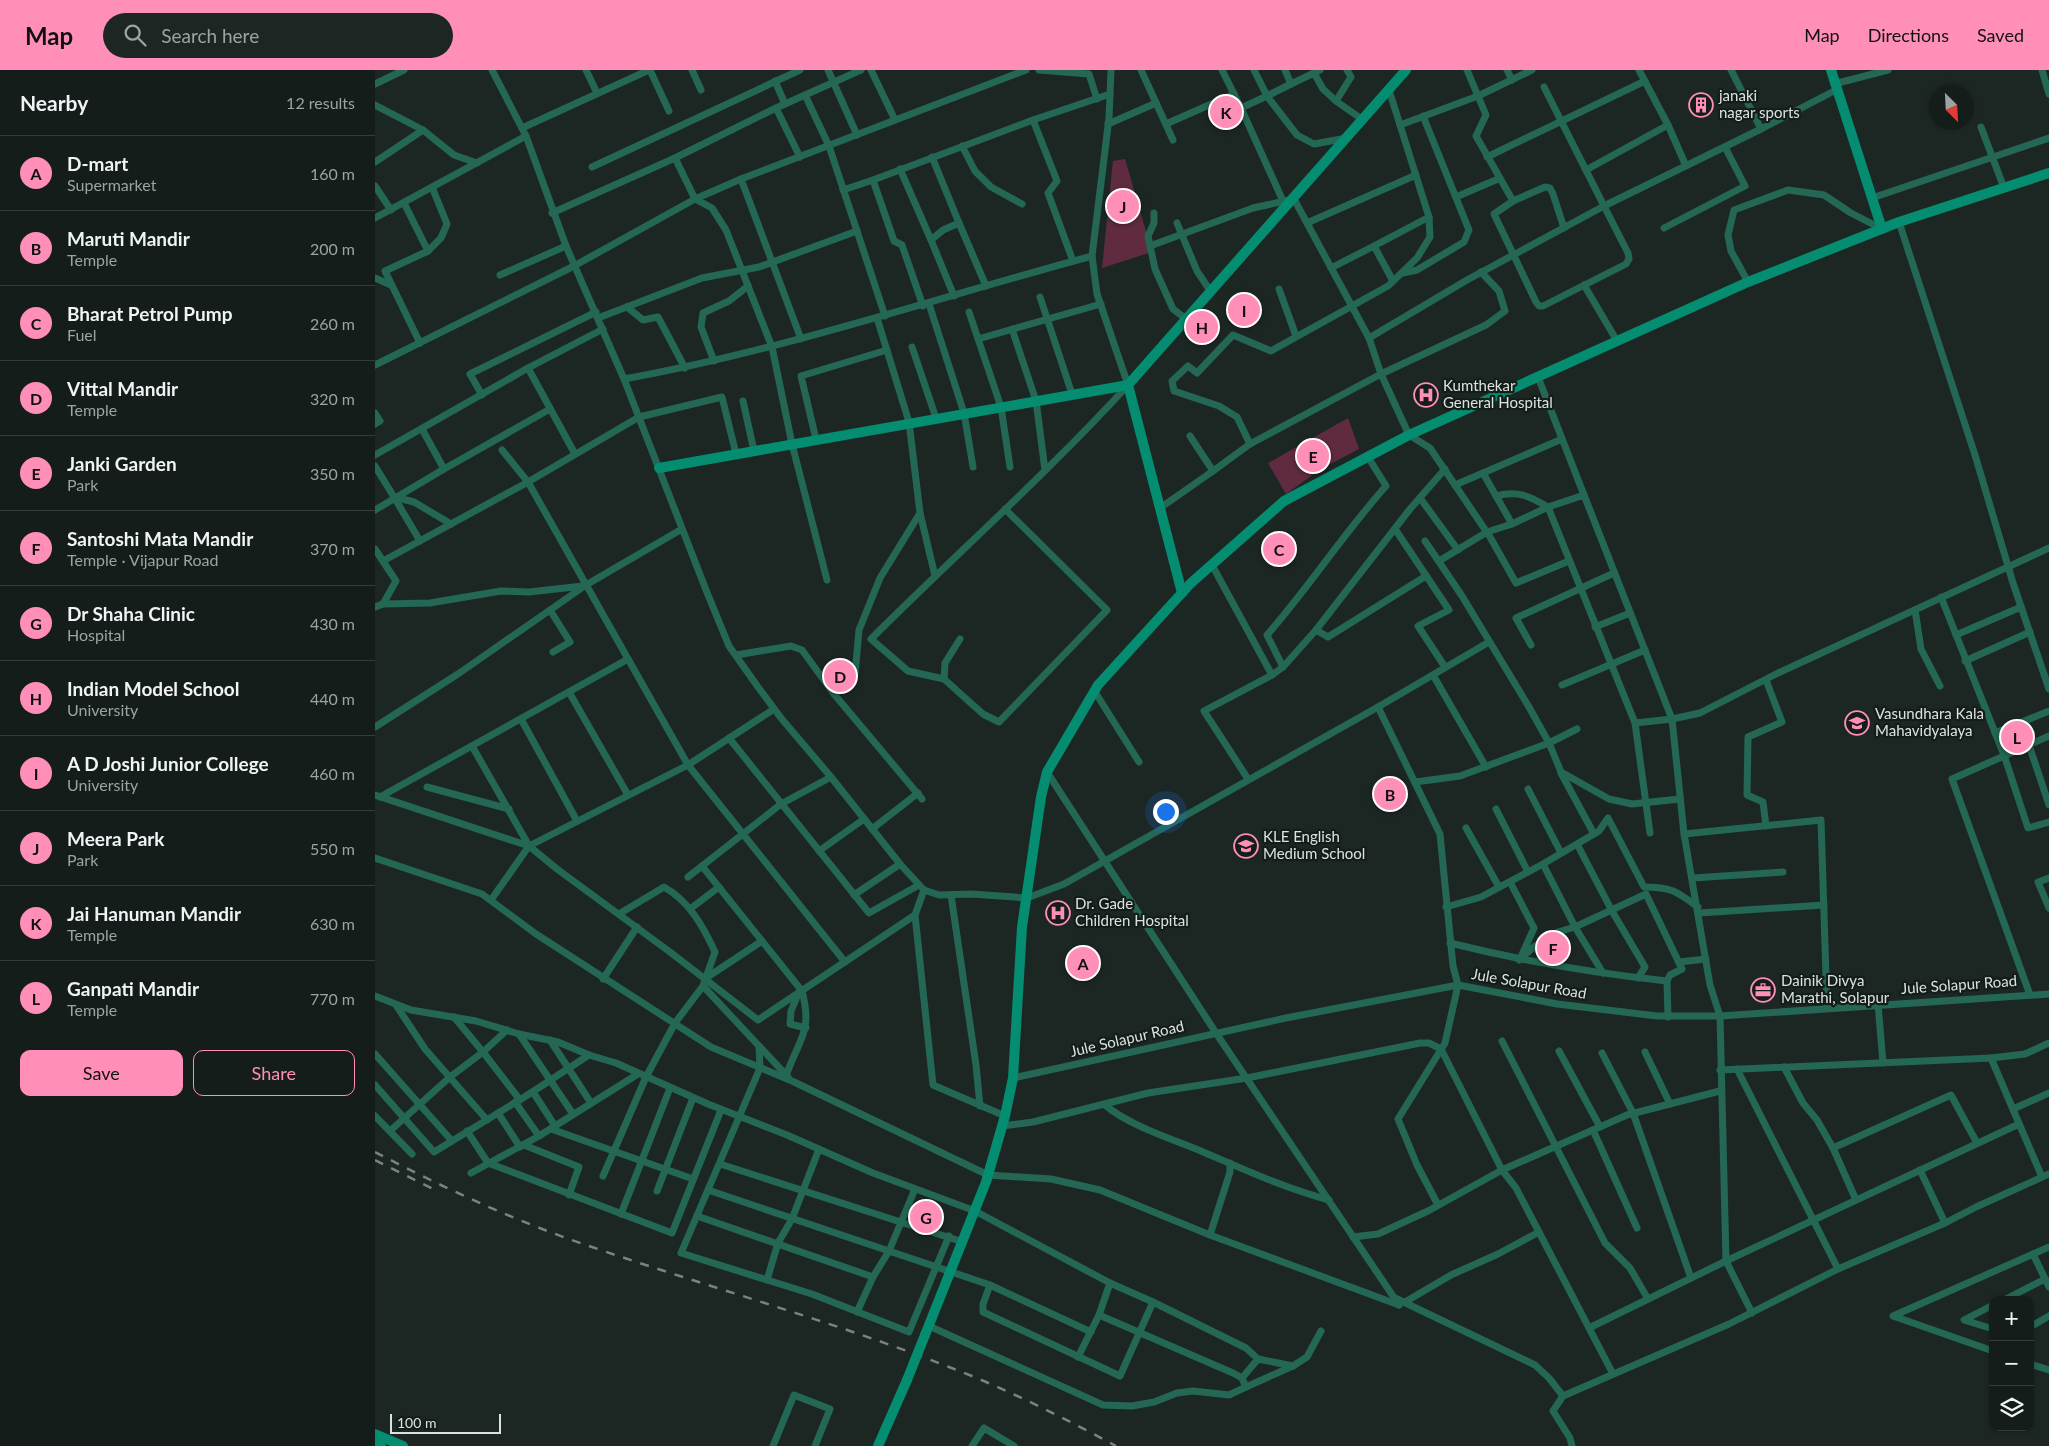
<!DOCTYPE html>
<html lang="en">
<head>
<meta charset="utf-8">
<style>
	:root { --surface:#151d1a; --page:#1e2623; --text:#f1f3f6; --muted:#9da2a2; --line:#343b39; --accent:#ff8eb9 }
	body { margin:0; font-family:Lato,sans-serif; background:var(--page); color:var(--text) }
	.controls { position:absolute; right:15px; bottom:15px; display:grid; overflow:hidden; border-radius:10px; box-shadow:0 1px 4px #0004 }
	.controls button { width:45px; height:45px; display:grid; place-items:center; padding:0; border:0; border-bottom:1px solid var(--line); background:var(--surface); color:var(--text); font:25px sans-serif }
	.compass { position:absolute; left:1554px; top:15px; width:45px; height:45px; border-radius:50%; background:var(--surface); box-shadow:0 1px 4px #0004; rotate:156deg }
	.scale { position:absolute; left:15px; bottom:12px; width:111px; box-sizing:border-box; padding-left:5px; border:2px solid #dce2e0; border-top:0; font-size:14px; line-height:18px; white-space:nowrap; color:#dce2e0; -webkit-text-stroke:4px #131d1a; paint-order:stroke }
	.you { position:absolute; left:790px; top:741px; width:18px; height:18px; margin:-12px; border:4px solid #fff; border-radius:50%; background:#1a73e8; box-shadow:0 0 0 8px #1a73e833 }
	.badge { display:grid; place-items:center; width:32px; height:32px; border-radius:50%; background:var(--accent); color:#111; font-size:16px; font-weight:700 }
	.pin { position:absolute; translate:-50% -50%; border:2px solid #fff; box-shadow:0 1px 5px #0006 }
	.list { margin:0; padding:0; list-style:none }
	h2 { display:flex; justify-content:space-between; align-items:center; height:65px; margin:0; padding:0 20px; font-size:21px }
	h2 small { font-size:16px; font-weight:400; color:var(--muted) }
	.list li { display:grid; grid-template-columns:32px 1fr auto; gap:15px; align-items:center; box-sizing:border-box; height:75px; padding:0 20px; border-top:1px solid var(--line) }
	.list b { display:block; font-size:19px; white-space:nowrap }
	.list p { margin:0; font-size:16px; white-space:nowrap; color:var(--muted) }
	.list em { font-size:16px; font-style:normal; color:var(--muted) }
	.actions { display:flex; gap:10px; padding:15px 20px }
	.actions a { flex:1; padding:11px 0; border:1px solid var(--accent); border-radius:10px; text-align:center; font-size:18px; color:var(--accent) }
	.actions .main { background:var(--accent); color:#111 }
	.icon { flex:none; width:28px; height:28px; fill:none; stroke:currentColor; stroke-width:2; stroke-linecap:round; stroke-linejoin:round }
	.map { position:relative; flex:none; width:1674px; height:1376px; overflow:hidden }
	header { display:flex; align-items:center; gap:30px; box-sizing:border-box; height:70px; padding:0 25px; background:var(--accent); color:#111 }
	header strong { font-size:24px }
	nav { display:flex; gap:28px; margin-inline-start:auto; font-size:18px }
	.search { width:350px; height:45px; background:var(--page); display:flex; align-items:center; gap:12px; box-sizing:border-box; padding:0 18px; border-radius:28px; color:var(--muted); font-size:19px }
	main { display:flex }
	aside { flex:1; background:var(--surface) }
	.map>svg:first-child { display:block }
</style>
</head>
<body>
<header>
<strong>Map</strong>
<div class="search"><svg class="icon" aria-label="search" viewBox="0 0 24 24"><circle cx="10" cy="10" r="6"/><path d="M15 15l6 6"/></svg>Search here</div>
<nav><a>Map</a><a>Directions</a><a>Saved</a></nav>
</header>
<main>
<aside>
<h2>Nearby<small>12 results</small></h2>
<ul class="list">
<li><span class="badge">A</span><div><b>D-mart</b><p>Supermarket</p></div><em>160 m</em></li>
<li><span class="badge">B</span><div><b>Maruti Mandir</b><p>Temple</p></div><em>200 m</em></li>
<li><span class="badge">C</span><div><b>Bharat Petrol Pump</b><p>Fuel</p></div><em>260 m</em></li>
<li><span class="badge">D</span><div><b>Vittal Mandir</b><p>Temple</p></div><em>320 m</em></li>
<li><span class="badge">E</span><div><b>Janki Garden</b><p>Park</p></div><em>350 m</em></li>
<li><span class="badge">F</span><div><b>Santoshi Mata Mandir</b><p>Temple · Vijapur Road</p></div><em>370 m</em></li>
<li><span class="badge">G</span><div><b>Dr Shaha Clinic</b><p>Hospital</p></div><em>430 m</em></li>
<li><span class="badge">H</span><div><b>Indian Model School</b><p>University</p></div><em>440 m</em></li>
<li><span class="badge">I</span><div><b>A D Joshi Junior College</b><p>University</p></div><em>460 m</em></li>
<li><span class="badge">J</span><div><b>Meera Park</b><p>Park</p></div><em>550 m</em></li>
<li><span class="badge">K</span><div><b>Jai Hanuman Mandir</b><p>Temple</p></div><em>630 m</em></li>
<li><span class="badge">L</span><div><b>Ganpati Mandir</b><p>Temple</p></div><em>770 m</em></li>
</ul>
<div class="actions"><a class="main">Save</a><a>Share</a></div>
</aside>
<div class="map">
<svg width="1674" height="1376" viewBox="0 0 1674 1376">
	<rect width="100%" height="100%" fill="#1c2723"/>
	<g fill="#602b40">
		<path d="M750,89L777,182L727,198L738,91Z"/>
		<path d="M973,348L984,379L946,399L911,424L893,393Z"/>
	</g>
	<g fill="none" stroke-linecap="round" stroke-linejoin="round">
		<g stroke="#256755" stroke-width="7">
			<path d="M117,0L151,66L191,176L249,309L331,520L354,576L383,617L406,648L456,707L525,794L549,820L564,825L596,824L652,828L689,814L1003,637L1114,572"/>
			<path d="M211,0L222,23"/>
			<path d="M275,0L294,41"/>
			<path d="M317,0L326,20"/>
			<path d="M453,0L482,65"/>
			<path d="M496,0L520,50"/>
			<path d="M664,0L714,4L722,29"/>
			<path d="M766,0L798,70"/>
			<path d="M847,0L866,38L892,26L922,65L939,74L972,68"/>
			<path d="M879,0L892,26L916,14"/>
			<path d="M910,0L916,14L945,0"/>
			<path d="M972,0L976,7L961,31L988,50"/>
			<path d="M1092,0L1111,45L1101,66L1138,131L1170,117L1175,118L1178,124L1189,158"/>
			<path d="M1132,0L1137,10"/>
			<path d="M1264,0L1293,55"/>
			<path d="M1356,0L1386,59"/>
			<path d="M1667,0L1674,24"/>
			<path d="M939,3L948,19L961,31"/>
			<path d="M400,11L410,34"/>
			<path d="M0,14L29,0"/>
			<path d="M1459,14L1513,0"/>
			<path d="M430,25L486,0"/>
			<path d="M0,35L48,60L79,85L102,93"/>
			<path d="M866,38L908,131"/>
			<path d="M658,50L682,111L673,123L698,191"/>
			<path d="M733,54L781,33"/>
			<path d="M791,54L859,24"/>
			<path d="M1025,55L1103,26L1157,0"/>
			<path d="M1606,57L1629,118"/>
			<path d="M147,58L274,0"/>
			<path d="M587,76L600,101L616,117L647,134"/>
			<path d="M425,87L401,38L430,25L454,76L510,246"/>
			<path d="M557,87L584,153L568,160L556,170L579,226"/>
			<path d="M1112,87L1270,11"/>
			<path d="M300,88L320,129L337,138L351,160L397,277L417,374L452,510"/>
			<path d="M0,92L48,60"/>
			<path d="M217,97L425,0"/>
			<path d="M525,99L556,170"/>
			<path d="M1211,100L1293,55L1311,96"/>
			<path d="M366,109L426,269"/>
			<path d="M0,116L16,140"/>
			<path d="M468,120L498,110"/>
			<path d="M1081,127L1123,109"/>
			<path d="M1497,128L1674,68"/>
			<path d="M1138,131L1119,144L1161,232L1164,236H1168L1251,194L1254,189L1253,183L1229,136L1386,59L1461,20"/>
			<path d="M29,133L53,181L10,201L45,273"/>
			<path d="M177,143L300,88L401,38"/>
			<path d="M779,143V153L773,166L780,199L798,239L811,249"/>
			<path d="M0,148L151,66"/>
			<path d="M1524,152L1600,385L1638,513L1674,619"/>
			<path d="M584,153L611,216"/>
			<path d="M802,153L822,201L836,222"/>
			<path d="M932,153L1041,105"/>
			<path d="M1289,158L1370,116L1350,77"/>
			<path d="M775,176L878,138L919,129L994,268L1092,210L1229,136L1169,17"/>
			<path d="M999,176L1054,147"/>
			<path d="M53,181L66,168L72,154L57,117"/>
			<path d="M956,198L999,176L1018,211"/>
			<path d="M1028,203L1042,200L1089,172L1094,160L1048,46"/>
			<path d="M125,205L191,176"/>
			<path d="M0,208L16,215"/>
			<path d="M1373,212L1356,181L1353,165L1359,140L1413,120L1449,125L1476,143L1507,159"/>
			<path d="M1209,215L1242,271"/>
			<path d="M904,219L921,266"/>
			<path d="M665,227L697,324"/>
			<path d="M554,234L589,343L598,397"/>
			<path d="M548,236L527,175L519,171L498,110L658,50L735,24"/>
			<path d="M252,237L268,250L283,247L310,298"/>
			<path d="M594,242L626,337L635,397"/>
			<path d="M223,248L327,208L384,197L482,161"/>
			<path d="M502,248L534,352L545,443L560,506"/>
			<path d="M637,259L661,331L670,400"/>
			<path d="M994,268L1006,304L1034,365L1055,378L1115,467L1141,513L1194,491"/>
			<path d="M603,269L726,234"/>
			<path d="M537,277L561,348"/>
			<path d="M339,291L326,257L328,243L354,231L373,216"/>
			<path d="M0,295L199,196L320,129L366,109L651,0"/>
			<path d="M153,298L200,384"/>
			<path d="M1163,307L1209,425"/>
			<path d="M249,309C409,280 561,228 717,186"/>
			<path d="M107,325L95,304L221,242"/>
			<path d="M368,331L379,381"/>
			<path d="M0,343L5,351L0,354"/>
			<path d="M47,359L69,399L175,339"/>
			<path d="M441,369L426,306L512,280"/>
			<path d="M875,374L862,347L844,336L799,321L797,311L813,296L822,303L858,265L896,281L1013,216L1042,188L1055,167L1054,147L1014,20"/>
			<path d="M127,380L153,412L313,695L470,892"/>
			<path d="M0,385L153,298L228,259"/>
			<path d="M0,396L19,427L39,432L76,454"/>
			<path d="M838,401L875,374L1006,304L1111,255L1130,241L1124,221L1106,202"/>
			<path d="M1080,415L1187,369"/>
			<path d="M1121,426C1143,420 1154,426 1173,437"/>
			<path d="M19,427L45,471"/>
			<path d="M1045,428L1083,480"/>
			<path d="M785,438L838,401L815,366"/>
			<path d="M630,439L732,540L624,652L608,644L569,609L533,601L496,569C581,484 672,404 753,315L722,224L717,186L734,48L736,0"/>
			<path d="M0,440L69,399"/>
			<path d="M1137,454L1173,437"/>
			<path d="M1020,459L1074,540L1043,556L1070,597"/>
			<path d="M1050,471L1087,526L1154,637L1174,673L1186,702L1234,729L1257,734L1305,729"/>
			<path d="M0,479L21,511L8,534L0,537"/>
			<path d="M8,491L153,412L264,347L347,327L361,384"/>
			<path d="M1064,491L1112,462L1137,454L1108,403"/>
			<path d="M837,495L897,605"/>
			<path d="M1566,527L1629,685L1653,758L1674,752"/>
			<path d="M8,534L55,533L126,521L154,522L208,516"/>
			<path d="M175,540L195,572L178,582"/>
			<path d="M1540,540L1546,579L1565,616"/>
			<path d="M1220,557L1255,543"/>
			<path d="M941,560L953,567L1051,506"/>
			<path d="M1581,565L1646,537"/>
			<path d="M1156,575L1141,548L1239,503"/>
			<path d="M361,585L416,576L427,580L459,624L547,729"/>
			<path d="M1590,591L1655,562"/>
			<path d="M908,597L892,565C934,517 969,463 1011,416L993,387"/>
			<path d="M1058,605L1111,697"/>
			<path d="M569,609L570,593L585,569"/>
			<path d="M1391,610L1407,652L1373,667L1372,725L1388,732L1391,756"/>
			<path d="M1187,615L1270,580"/>
			<path d="M194,622L253,725"/>
			<path d="M720,622L764,692"/>
			<path d="M459,624L480,604L484,560L505,508L545,443"/>
			<path d="M1003,637L1065,764L1078,896L1083,915L1070,973L1023,1049L1042,1095L1063,1135"/>
			<path d="M146,649L202,751"/>
			<path d="M1260,653L1173,437L1209,425L1297,649L1260,653L1275,763"/>
			<path d="M0,657L83,604L211,515L307,459"/>
			<path d="M1620,663L1674,641"/>
			<path d="M354,668L494,843L544,815"/>
			<path d="M1654,675L1674,735"/>
			<path d="M97,676L154,776"/>
			<path d="M672,702L841,963L1024,1235"/>
			<path d="M1186,703L1219,764"/>
			<path d="M873,709L829,641L897,605L908,597L941,560L1035,439L1070,399"/>
			<path d="M1040,712L1085,706L1174,673L1202,659"/>
			<path d="M52,717L134,739"/>
			<path d="M1153,719L1186,783"/>
			<path d="M0,725L154,776L313,695L399,639"/>
			<path d="M5,727L253,589"/>
			<path d="M1121,739L1153,802"/>
			<path d="M1091,758L1124,817"/>
			<path d="M497,759L543,723"/>
			<path d="M1309,764L1446,750L1452,938"/>
			<path d="M1202,774L1237,841L1270,897L1263,908"/>
			<path d="M444,781L489,749"/>
			<path d="M0,788L107,824L161,864L336,977L417,1011L613,1105L676,1109L725,1120L835,1165L1024,1235"/>
			<path d="M1168,794L1200,857L1228,903"/>
			<path d="M327,796L427,921C438,963 424,968 411,1006"/>
			<path d="M313,807L406,734L456,707"/>
			<path d="M1318,808L1408,802"/>
			<path d="M1674,808L1663,812L1674,838"/>
			<path d="M1135,812L1159,858L1146,887"/>
			<path d="M549,820L540,845L558,1015L630,1046"/>
			<path d="M479,825L525,794"/>
			<path d="M576,825L601,995L605,1036"/>
			<path d="M116,830L154,776L182,799L295,882L383,950L540,845"/>
			<path d="M1071,837L1106,827L1168,794L1224,761L1233,748L1269,817C1296,817 1301,821 1323,837"/>
			<path d="M315,839L344,817"/>
			<path d="M1324,843L1449,835"/>
			<path d="M244,844L289,817C314,831 328,856 340,882L328,916L413,1007"/>
			<path d="M1075,873C1147,891 1218,903 1292,911L1293,947"/>
			<path d="M1144,890L1160,876L1183,862L1200,857L1271,824L1307,899L1295,905L1292,911"/>
			<path d="M1304,892L1331,889"/>
			<path d="M331,908L387,871"/>
			<path d="M228,909L262,857"/>
			<path d="M424,922L416,941L415,954L431,958"/>
			<path d="M1655,925L1577,709L1674,666"/>
			<path d="M0,926L36,940L101,951L144,964L183,972L214,985L241,993L333,1034L412,1065L498,1103L600,1141L735,1213L778,1232L871,1278L883,1289L918,1296"/>
			<path d="M1503,934L1508,993"/>
			<path d="M21,935L50,979L112,1050"/>
			<path d="M132,960L108,982L145,1030"/>
			<path d="M144,964L198,1044"/>
			<path d="M175,970L216,1033"/>
			<path d="M1127,971L1230,1173L1255,1198L1273,1229"/>
			<path d="M384,976L385,998L306,1183L437,1224L534,1262L574,1166"/>
			<path d="M1184,981L1225,1057"/>
			<path d="M1270,982L1295,1034"/>
			<path d="M1227,983L1258,1043L1316,1208"/>
			<path d="M0,984L77,1071"/>
			<path d="M1616,988L1650,984L1674,973"/>
			<path d="M1409,997L1428,1033L1442,1050L1458,1078L1481,1130"/>
			<path d="M1362,999L1463,1199"/>
			<path d="M1345,1000L1616,988L1667,1107"/>
			<path d="M638,1008L911,948L1083,915L1182,934L1282,946H1345L1674,924"/>
			<path d="M0,1015L59,1082L151,1026L214,985"/>
			<path d="M158,1022L180,1056"/>
			<path d="M140,1032L164,1066"/>
			<path d="M730,1035C753,1055 797,1069 826,1081C868,1099 909,1118 954,1130"/>
			<path d="M1638,1039L1674,1023"/>
			<path d="M123,1043L145,1077"/>
			<path d="M0,1046L37,1084"/>
			<path d="M627,1056L658,1052L773,1023L872,1008L1045,973H1054L1066,979L1127,1100L1141,1118L1238,1304"/>
			<path d="M176,1059L318,1109"/>
			<path d="M1218,1060L1262,1158"/>
			<path d="M15,1061L75,1007L108,982L79,947"/>
			<path d="M92,1061L113,1093L297,1163L346,1040"/>
			<path d="M149,1075L204,1097L194,1125"/>
			<path d="M1458,1078L1576,1025L1602,1073"/>
			<path d="M345,1094L588,1172"/>
			<path d="M1545,1100L1570,1153"/>
			<path d="M96,1103L164,1066L263,1004"/>
			<path d="M228,1106L271,1007L300,953L328,916"/>
			<path d="M333,1120L514,1181L540,1119"/>
			<path d="M282,1121L318,1028"/>
			<path d="M246,1144L295,1018"/>
			<path d="M322,1146L498,1207"/>
			<path d="M835,1165L855,1102V1093"/>
			<path d="M978,1167L1003,1164L1053,1141L1127,1100L1252,1045L1345,1021"/>
			<path d="M1658,1184L1674,1217"/>
			<path d="M392,1210L403,1173L417,1149L444,1079"/>
			<path d="M615,1215L608,1234V1242L745,1306L778,1232"/>
			<path d="M1020,1228L1160,1295L1174,1308L1188,1326"/>
			<path d="M1629,1230L1670,1209"/>
			<path d="M1030,1232L1076,1205L1123,1184L1164,1162"/>
			<path d="M1618,1235L1589,1250L1618,1259"/>
			<path d="M482,1242L498,1207L514,1181L615,1215L716,1262"/>
			<path d="M1377,1243L1351,1191L1345,946L1335,915L1309,764L1297,649L1325,643L1403,603L1674,478"/>
			<path d="M554,1256L728,1335L757,1336L779,1332L802,1323L818,1321L854,1325L871,1317L867,1308L858,1303L724,1245"/>
			<path d="M1655,1257L1674,1246"/>
			<path d="M1214,1258L1351,1191L1644,1054"/>
			<path d="M1618,1281L1518,1246L1674,1177"/>
			<path d="M703,1287L724,1245L735,1213"/>
			<path d="M1655,1294L1674,1300"/>
			<path d="M867,1308L883,1289"/>
			<path d="M871,1317L918,1296L932,1287L946,1261"/>
			<path d="M398,1376L419,1325L455,1339L440,1376"/>
			<path d="M597,1376L609,1358L639,1376"/>
			<path d="M1197,1376L1195,1368L1178,1341L1188,1326L1354,1254L1463,1199L1570,1153L1601,1137L1674,1104"/>
		</g>
		<g stroke="#048d70" stroke-width="10">
			<path d="M1456,0L1507,159"/>
			<path d="M284,398L753,315"/>
			<path d="M807,523L753,315L1031,0"/>
			<path d="M550,1265L611,1112L630,1046L638,1008L647,857L666,727L672,702L723,615L816,513L909,431L1034,365L1373,212L1524,152L1674,103"/>
			<path d="M0,1364L28,1376"/>
			<path d="M0,1373L6,1376"/>
			<path d="M503,1376L532,1310"/>
		</g>
		<g stroke="#7b8380" stroke-width="2.5" stroke-dasharray="9 9" stroke-linecap="butt">
			<path d="M0,1082C69,1118 142,1152 217,1177C336,1218 457,1251 574,1297C632,1319 687,1347 741,1376"/>
			<path d="M0,1090L60,1120"/>
		</g>
		<path stroke="#048d70" stroke-width="10" d="M532,1310L550,1265"/>
	</g>
	<defs>
		<g id="building-ring" transform="scale(1.25)"><circle r="9.5" fill="#131d1a" stroke="#ff8eb9" stroke-width="1.5"/><path d="M-4-6H4V6H1V3H-1V6H-4ZM-2.5-4.3h1.7v1.8h-1.7ZM.8-4.3h1.7v1.8H.8ZM-2.5-1h1.7V.8h-1.7ZM.8-1h1.7V.8H.8Z" fill="#ff8eb9"/></g>
		<g id="hospital-ring" transform="scale(1.25)"><circle r="9.5" fill="#131d1a" stroke="#ff8eb9" stroke-width="1.5"/><path d="M-5-5h3v3.5h4V-5h3V5h-3V1.5h-4V5h-3Z" fill="#ff8eb9"/></g>
		<g id="university-ring" transform="scale(1.25)"><circle r="9.5" fill="#131d1a" stroke="#ff8eb9" stroke-width="1.5"/><path d="M0-5L7-2L0 1L-7-2ZM-4 1L0 2.5L4 1V4Q0 6-4 4Z" fill="#ff8eb9"/></g>
		<g id="office-ring" transform="scale(1.25)"><circle r="9.5" fill="#131d1a" stroke="#ff8eb9" stroke-width="1.5"/><path d="M-6-3h4V-5.5h4V-3h4V5H-6ZM-1-4.5V-3h2v-1.5ZM-6 0V1H6V0Z" fill="#ff8eb9"/></g>
	</defs>
	<g fill-rule="evenodd">
		<use href="#building-ring" x="1326" y="35"/>
		<use href="#hospital-ring" x="1051" y="325"/>
		<use href="#university-ring" x="1482" y="653"/>
		<use href="#university-ring" x="871" y="776"/>
		<use href="#hospital-ring" x="683" y="843"/>
		<use href="#office-ring" x="1388" y="920"/>
	</g>
	<g text-anchor="middle" stroke-width="4.5" stroke-linejoin="round" paint-order="stroke">
		<g font-size="15" fill="#dce2e0" stroke="#131d1a" text-anchor="start">
			<text x="1344" y="31">janaki<tspan x="1344" dy="17">nagar sports</tspan></text>
			<text x="1068" y="321">Kumthekar<tspan x="1068" dy="17">General Hospital</tspan></text>
			<text x="1500" y="649">Vasundhara Kala<tspan x="1500" dy="17">Mahavidyalaya</tspan></text>
			<text x="888" y="772">KLE English<tspan x="888" dy="17">Medium School</tspan></text>
			<text x="700" y="839">Dr. Gade<tspan x="700" dy="17">Children Hospital</tspan></text>
			<text x="1406" y="916">Dainik Divya<tspan x="1406" dy="17">Marathi, Solapur</tspan></text>
		</g>
		<g font-size="15" fill="#dce2e0" stroke="#131d1a">
			<text transform="translate(1154 914) rotate(10)" y="5">Jule Solapur Road</text>
			<text transform="translate(1584 915) rotate(-4)" y="5">Jule Solapur Road</text>
			<text transform="translate(752 969) rotate(-13)" y="5">Jule Solapur Road</text>
		</g>
	</g>
</svg>
<div class="controls">
<button>+</button>
<button>−</button>
<button><svg class="icon" aria-label="layers" viewBox="0 0 24 24"><path d="M12 4l9 5-9 5-9-5zM3 14l9 5 9-5"/></svg></button>
</div>
<svg class="compass" viewBox="-18 -18 36 36"><path d="M0-13l5 13h-10z" fill="#e53935"/><path d="M0 13l5-13h-10z" fill="#9da2a2"/></svg>
<div class="scale">100 m</div>
<div class="you"></div>
<div class="pin badge" style="left:708px;top:893px">A</div>
<div class="pin badge" style="left:1015px;top:724px">B</div>
<div class="pin badge" style="left:904px;top:479px">C</div>
<div class="pin badge" style="left:465px;top:606px">D</div>
<div class="pin badge" style="left:938px;top:386px">E</div>
<div class="pin badge" style="left:1178px;top:878px">F</div>
<div class="pin badge" style="left:551px;top:1147px">G</div>
<div class="pin badge" style="left:827px;top:257px">H</div>
<div class="pin badge" style="left:869px;top:240px">I</div>
<div class="pin badge" style="left:748px;top:136px">J</div>
<div class="pin badge" style="left:851px;top:42px">K</div>
<div class="pin badge" style="left:1642px;top:667px">L</div>
</div>
</main>
</body>
</html>
